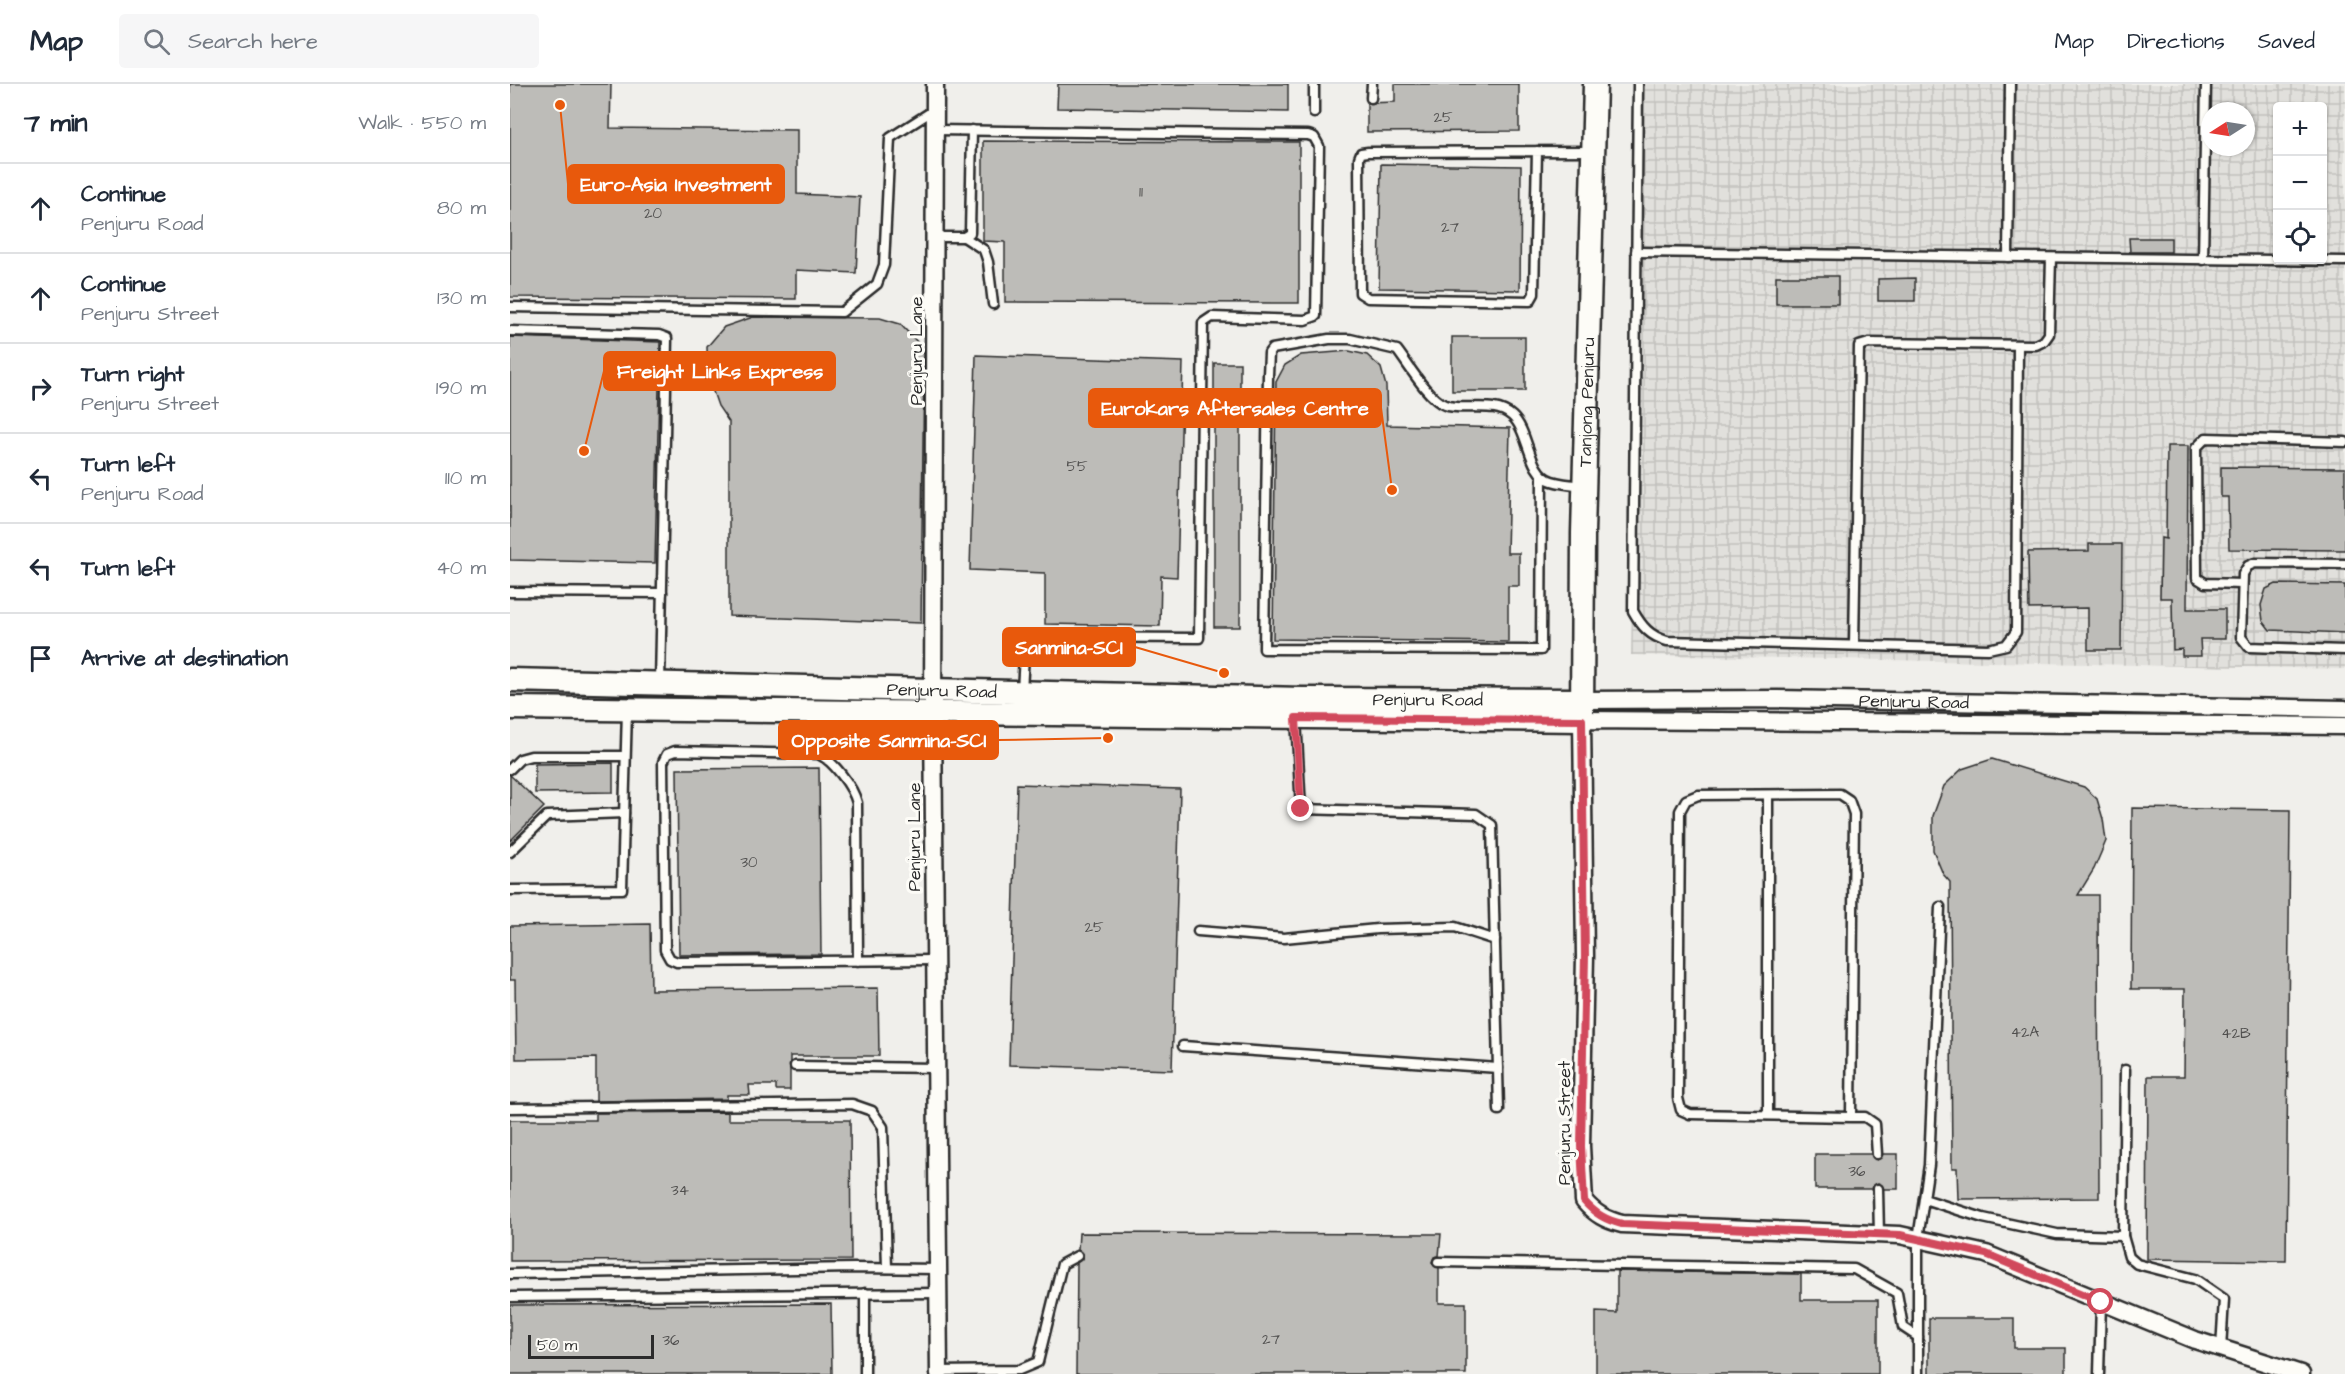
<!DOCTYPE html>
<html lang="en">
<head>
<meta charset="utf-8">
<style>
	:root { --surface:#fff; --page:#f6f6f7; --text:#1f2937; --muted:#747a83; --line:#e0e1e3 }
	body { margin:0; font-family:"Architects Daughter",sans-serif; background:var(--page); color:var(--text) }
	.controls { position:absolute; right:18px; top:18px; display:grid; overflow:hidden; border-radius:6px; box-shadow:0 2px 4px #0004 }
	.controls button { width:54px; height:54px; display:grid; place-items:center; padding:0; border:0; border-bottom:2px solid var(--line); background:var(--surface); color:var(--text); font:30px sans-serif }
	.compass { position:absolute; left:1691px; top:18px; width:54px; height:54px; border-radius:50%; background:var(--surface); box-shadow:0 2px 4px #0004; rotate:258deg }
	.scale { position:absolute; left:18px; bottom:15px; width:126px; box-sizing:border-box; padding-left:6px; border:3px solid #2b2b2b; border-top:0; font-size:16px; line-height:21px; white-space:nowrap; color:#2b2b2b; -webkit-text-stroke:4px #fdfcf7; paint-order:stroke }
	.stop { position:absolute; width:18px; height:18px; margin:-14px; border:4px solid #d1495b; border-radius:50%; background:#fff }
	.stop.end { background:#d1495b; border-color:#fff; box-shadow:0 2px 6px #0008 }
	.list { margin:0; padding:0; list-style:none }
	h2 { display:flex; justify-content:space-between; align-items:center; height:78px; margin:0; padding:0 24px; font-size:26px }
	h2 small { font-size:20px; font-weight:400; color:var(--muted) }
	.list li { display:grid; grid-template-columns:39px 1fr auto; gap:18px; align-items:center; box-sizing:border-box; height:90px; padding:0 24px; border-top:2px solid var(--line) }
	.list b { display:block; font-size:22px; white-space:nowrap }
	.list p { margin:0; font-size:20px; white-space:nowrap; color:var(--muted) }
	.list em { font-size:20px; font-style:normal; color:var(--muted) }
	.icon { flex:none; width:33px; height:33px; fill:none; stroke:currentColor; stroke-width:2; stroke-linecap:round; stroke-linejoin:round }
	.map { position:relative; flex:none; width:1835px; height:1290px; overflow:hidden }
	header { display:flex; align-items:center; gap:36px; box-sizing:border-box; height:84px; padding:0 30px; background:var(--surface); border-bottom:2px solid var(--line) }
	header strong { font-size:28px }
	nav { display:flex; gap:33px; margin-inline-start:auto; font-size:21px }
	.search { width:420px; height:54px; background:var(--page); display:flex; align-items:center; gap:15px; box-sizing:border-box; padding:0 21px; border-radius:6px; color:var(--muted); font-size:22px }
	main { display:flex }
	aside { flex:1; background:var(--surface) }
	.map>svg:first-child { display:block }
</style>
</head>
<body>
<header>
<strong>Map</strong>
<div class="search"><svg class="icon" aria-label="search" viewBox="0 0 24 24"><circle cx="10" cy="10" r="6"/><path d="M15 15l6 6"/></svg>Search here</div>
<nav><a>Map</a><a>Directions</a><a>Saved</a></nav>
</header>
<main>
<aside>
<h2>7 min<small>Walk · 550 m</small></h2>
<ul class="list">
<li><svg class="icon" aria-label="ahead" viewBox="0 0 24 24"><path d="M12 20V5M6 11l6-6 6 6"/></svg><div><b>Continue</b><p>Penjuru Road</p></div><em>80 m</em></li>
<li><svg class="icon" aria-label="ahead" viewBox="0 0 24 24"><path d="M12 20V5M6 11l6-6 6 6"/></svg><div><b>Continue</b><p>Penjuru Street</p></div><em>130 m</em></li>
<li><svg class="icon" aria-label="right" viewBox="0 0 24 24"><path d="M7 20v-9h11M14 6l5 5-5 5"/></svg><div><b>Turn right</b><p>Penjuru Street</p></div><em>190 m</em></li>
<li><svg class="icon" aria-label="left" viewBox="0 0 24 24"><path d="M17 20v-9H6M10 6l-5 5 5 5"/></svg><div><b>Turn left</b><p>Penjuru Road</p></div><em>110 m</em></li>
<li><svg class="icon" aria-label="left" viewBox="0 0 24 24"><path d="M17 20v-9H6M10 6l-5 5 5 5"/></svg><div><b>Turn left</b></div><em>40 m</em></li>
<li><svg class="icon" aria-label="arrive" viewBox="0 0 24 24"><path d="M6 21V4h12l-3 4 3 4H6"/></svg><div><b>Arrive at destination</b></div></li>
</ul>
</aside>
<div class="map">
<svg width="1835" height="1290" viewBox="0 0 1835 1290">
	<defs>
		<pattern id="industrial-grid" width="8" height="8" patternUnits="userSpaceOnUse" patternTransform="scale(1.5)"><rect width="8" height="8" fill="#e1e0dc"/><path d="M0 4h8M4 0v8" fill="none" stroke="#c1c0bd"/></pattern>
	</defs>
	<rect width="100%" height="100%" fill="#f0efeb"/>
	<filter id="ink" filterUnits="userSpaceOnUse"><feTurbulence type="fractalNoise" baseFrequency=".0167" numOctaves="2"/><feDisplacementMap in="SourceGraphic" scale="12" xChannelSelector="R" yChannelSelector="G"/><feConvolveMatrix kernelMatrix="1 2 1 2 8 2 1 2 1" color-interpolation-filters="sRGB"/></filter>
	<g filter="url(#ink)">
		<path fill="url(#industrial-grid)" fill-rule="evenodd" d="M1131,0H1835V585L1121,571ZM1768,22H1812V176H1768ZM1700,27H1736V63H1700Z"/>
		<g fill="#bdbcb8" stroke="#2b2b2b" stroke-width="1.5">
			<path d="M0,0H101L100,44L287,46V110L350,113L346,189L286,186V215L0,213Z"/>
			<path d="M548,0H778V28L547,24Z"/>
			<path d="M885,0H1009V47L857,48V19L885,18Z"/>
			<path d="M473,57L789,58V219L495,218V158L473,157Z"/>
			<path d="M871,80L1011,82L1010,206L869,204Z"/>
			<path d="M1619,154H1661V168H1620Z"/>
			<rect x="1266" y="192" width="62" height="28"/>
			<path d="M1405,194V217H1368V195Z"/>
			<path d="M243,233L370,234L390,240L411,262L414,270L411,539L219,532V338L208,322L198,293L197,263L214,243Z"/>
			<path d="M0,253L150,258L145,479L0,476Z"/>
			<rect x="942" y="253" width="73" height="54"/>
			<path d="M839,267L857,271L871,284L876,302L877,341L1000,344L997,469H1009V502H998V558L763,555L766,298L775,281L791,271Z"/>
			<path d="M466,271L673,278L667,493L651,492L650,542L535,540V489L460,486Z"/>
			<rect x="704" y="279" width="26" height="264"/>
			<path d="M1657,362H1678L1677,525H1715V555H1690L1691,572H1672V565L1663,566L1662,514H1650L1651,454L1656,455Z"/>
			<path d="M1711,383L1835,384V466L1719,465L1718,413H1711Z"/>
			<path d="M1579,460H1612L1611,566H1578V524L1519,525L1518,468L1579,467Z"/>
			<path d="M1766,500L1835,501V549L1760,546L1753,537L1751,521L1756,505Z"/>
			<path d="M1482,675L1574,703L1587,715L1593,735L1596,757L1584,785L1568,811H1588L1589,1114L1448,1115L1447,1084H1442L1440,798L1433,790L1423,766V732L1434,702L1452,685Z"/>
			<path d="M103,679V708L25,709V680Z"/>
			<path d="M309,684L311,870L169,871L167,685Z"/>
			<path d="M0,691L34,723L0,757Z"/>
			<path d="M507,700L670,705L662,986L499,981Z"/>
			<path d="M1622,724L1780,726L1776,1177L1637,1175L1638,992H1674L1675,905H1621Z"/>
			<path d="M140,840L141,906L368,904L369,972H280V1006H266V1001H239L240,1011H217V1015L86,1017V974L6,975L5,896H0V842Z"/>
			<path d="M218,1028V1036H340L341,1176L0,1177V1036H86V1029Z"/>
			<path d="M1305,1070H1361L1367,1076L1373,1070H1388V1105H1374L1368,1099L1362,1105H1305Z"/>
			<path d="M569,1149L931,1150L929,1172L924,1173L922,1178L929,1184V1219H956V1290H566L567,1179L573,1172L568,1166Z"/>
			<path d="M1107,1187L1291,1190V1216H1368V1290H1086V1228L1107,1229Z"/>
			<path d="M321,1220L322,1290H0V1221Z"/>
			<path d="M1419,1234H1504V1264H1556V1290H1419Z"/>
		</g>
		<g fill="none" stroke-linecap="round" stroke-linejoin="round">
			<g stroke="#2b2b2b" stroke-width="13">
				<g id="service">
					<path d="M1128,0L1123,527C1132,543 1140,552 1157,557L1478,565L1496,561L1506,548L1508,262"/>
					<path d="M861,14L862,0"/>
					<path d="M804,29V0"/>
					<path d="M426,46L798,51L804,53L809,62L806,232L795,236L702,233L693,239L689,554L515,553L512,607"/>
					<path d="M1027,67L1024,210L1020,217L858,214L850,209L849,74L851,69L858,68L1083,67"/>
					<path d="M426,153H454L460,149L462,46"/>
					<path d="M454,153L474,166L478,178L483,220"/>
					<path d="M1126,168L1835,177"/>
					<path d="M1498,173L1500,0"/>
					<path d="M1693,176L1696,0"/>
					<path d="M0,223L332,228L367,200L374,181L380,54L424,26"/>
					<path d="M0,247L149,251L157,254L150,599"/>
					<path d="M1032,391L1031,566L754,565L758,291L759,269L762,265L819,255H840L887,266C898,280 918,315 935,321C955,328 984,316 1002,332C1020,348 1017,389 1042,397C1052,400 1064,401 1074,402"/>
					<path d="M1835,480L1745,479L1738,482L1733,490L1731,553L1739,563L1835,566"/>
					<path d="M1732,500L1695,499L1687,494L1686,364L1696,354L1835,358"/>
					<path d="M0,508L152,509"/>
					<path d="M1344,561L1349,262L1359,259L1526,261L1534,257L1539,250L1541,174"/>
					<path d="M786,634L791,725L966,730L982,741L989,1026"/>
					<path d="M0,685L10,675L21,672H115"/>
					<path d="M0,768L37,732L114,729"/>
					<path d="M0,806L112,805L117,626"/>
					<path d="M688,847L774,854L867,845L945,843L985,856"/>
					<path d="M348,877L347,719C343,703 323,676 308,670L165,667L157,670L153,678L155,866L160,875L167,878L425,876"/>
					<path d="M673,962L988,984"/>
					<path d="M285,982L425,984"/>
					<path d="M1615,986L1613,1152L1619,1173L1627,1180L1685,1195L1714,1215L1711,1265"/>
					<path d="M0,1024L342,1020L362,1027L373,1043L377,1184"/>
					<path d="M1258,1031V711"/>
					<path d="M1341,1033L1344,730L1339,716L1330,710L1188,711L1176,716L1170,727L1168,1014L1171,1026L1180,1030L1341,1033H1355L1365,1040L1367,1070"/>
					<path d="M1368,1105L1369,1151"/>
					<path d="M1414,1115L1473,1134L1547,1150L1613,1152"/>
					<path d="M928,1178L1344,1185L1387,1209L1393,1243L1408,1253"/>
					<path d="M0,1190L344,1184L428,1185"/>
					<path d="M0,1213L428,1209"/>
					<path d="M429,1287L509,1286L528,1278L552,1180L567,1172"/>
					<path d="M355,1290V1209"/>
					<path d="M1408,1290V1155L1419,1081L1430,823"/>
					<path d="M1589,1290L1591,1218"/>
				</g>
			</g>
			<g stroke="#2b2b2b" stroke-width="21">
				<g id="minor">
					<path d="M425,0L423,630L429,1290"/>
					<path id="s1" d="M1071,616L1268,615L1835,625"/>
					<path d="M1791,1290L1685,1256L1476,1170L1390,1151L1112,1140C1096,1136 1085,1130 1074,1117L1071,1062L1075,872L1072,636L1835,642"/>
				</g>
			</g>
			<g stroke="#2b2b2b" stroke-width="27">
				<g id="secondary">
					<path id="s2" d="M0,596L792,615L1071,616"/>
					<path id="s3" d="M0,624L1072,636L1073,449L1085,0"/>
				</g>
			</g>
			<use href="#service" stroke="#fdfcf7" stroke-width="8"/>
			<use href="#minor" stroke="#fdfcf7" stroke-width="16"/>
			<use href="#secondary" stroke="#fdfcf7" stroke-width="22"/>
		</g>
	</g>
	<g fill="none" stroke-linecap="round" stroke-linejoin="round" filter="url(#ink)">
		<path stroke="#d1495b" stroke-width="8" d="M791,725L786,634L1072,636L1075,872L1071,1062L1074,1117C1085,1130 1096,1136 1112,1140L1390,1151L1476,1170L1591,1218"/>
	</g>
	<g text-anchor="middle" stroke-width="6" stroke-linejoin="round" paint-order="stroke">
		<g font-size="15" fill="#504f4e">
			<text x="933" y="38">25</text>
			<text x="631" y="113">11</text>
			<text x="143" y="134">20</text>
			<text x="940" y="148">27</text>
			<text x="567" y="387">55</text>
			<text x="239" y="783">30</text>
			<text x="584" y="848">25</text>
			<text x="1515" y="953">42A</text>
			<text x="1726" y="954">42B</text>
			<text x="1347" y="1092">36</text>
			<text x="170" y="1111">34</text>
			<text x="761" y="1260">27</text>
			<text x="161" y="1261">36</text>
		</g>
		<g font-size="18" fill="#2b2b2b" stroke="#fdfcf7">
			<text transform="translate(406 267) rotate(-90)" y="6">Penjuru Lane</text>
			<text dy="6" stroke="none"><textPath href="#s3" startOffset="1390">Tanjong Penjuru</textPath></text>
			<text dy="6" stroke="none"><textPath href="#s2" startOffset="432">Penjuru Road</textPath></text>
			<text dy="6" stroke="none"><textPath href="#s2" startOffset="918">Penjuru Road</textPath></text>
			<text dy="6" stroke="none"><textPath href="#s1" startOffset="333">Penjuru Road</textPath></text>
			<text transform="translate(404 753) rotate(-90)" y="6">Penjuru Lane</text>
			<text transform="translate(1054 1039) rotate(-90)" y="6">Penjuru Street</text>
		</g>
	</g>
	<path fill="none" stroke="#e8590c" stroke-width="2" d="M50 21L58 100M74 367L94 287M882 406L871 324M714 589L625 563M598 654L488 656"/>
	<g fill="#e8590c" stroke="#fdfcf7" stroke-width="2">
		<circle cx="50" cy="21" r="6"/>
		<circle cx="74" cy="367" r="6"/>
		<circle cx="882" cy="406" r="6"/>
		<circle cx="714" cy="589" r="6"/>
		<circle cx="598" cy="654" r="6"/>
	</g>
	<g fill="#e8590c" stroke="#e8590c" stroke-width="2">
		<rect x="58" y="81" width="216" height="38" rx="6"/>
		<rect x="94" y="268" width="231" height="38" rx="6"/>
		<rect x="579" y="305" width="292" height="38" rx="6"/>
		<rect x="493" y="544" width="132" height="38" rx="6"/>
		<rect x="269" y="637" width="219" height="38" rx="6"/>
	</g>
	<g font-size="20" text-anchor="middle" font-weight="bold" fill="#fff">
		<text x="166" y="107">Euro-Asia Investment</text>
		<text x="210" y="294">Freight Links Express</text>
		<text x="725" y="331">Eurokars Aftersales Centre</text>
		<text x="559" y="570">Sanmina-SCI</text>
		<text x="379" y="663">Opposite Sanmina-SCI</text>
	</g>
</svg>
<div class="controls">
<button>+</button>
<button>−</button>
<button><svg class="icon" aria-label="locate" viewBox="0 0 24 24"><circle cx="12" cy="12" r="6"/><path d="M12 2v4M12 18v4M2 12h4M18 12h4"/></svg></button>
</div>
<svg class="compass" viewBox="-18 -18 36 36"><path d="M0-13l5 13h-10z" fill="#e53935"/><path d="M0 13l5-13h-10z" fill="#747a83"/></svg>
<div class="scale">50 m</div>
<div class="stop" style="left:1591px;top:1218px"></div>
<div class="stop end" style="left:791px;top:725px"></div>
</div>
</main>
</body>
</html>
